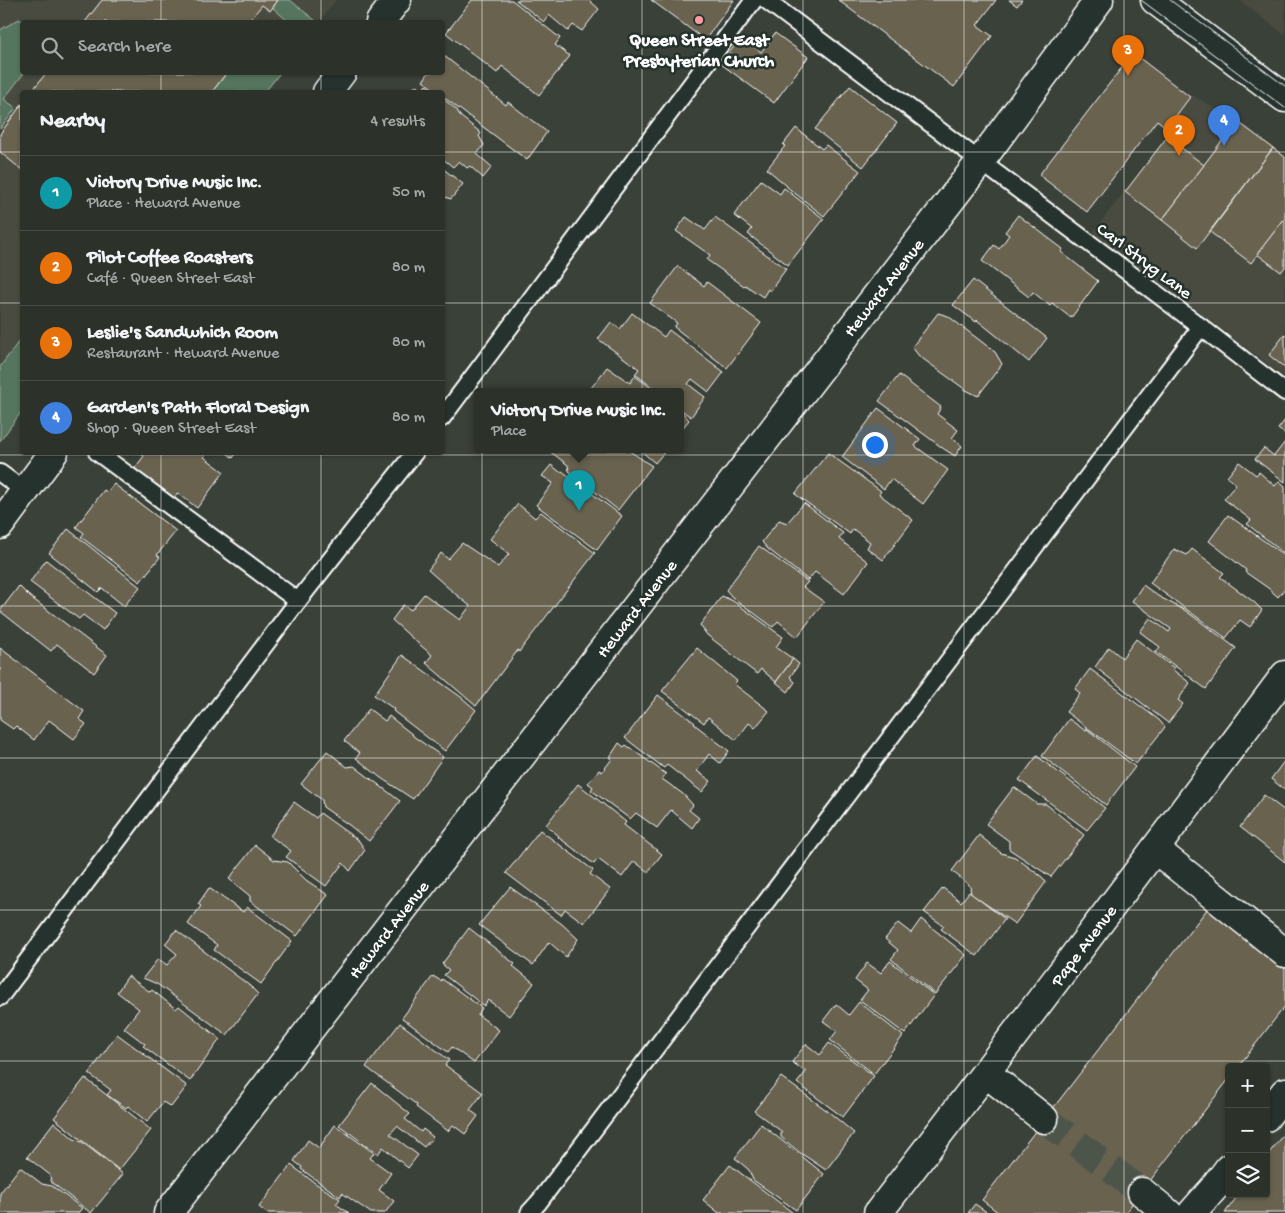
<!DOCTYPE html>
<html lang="en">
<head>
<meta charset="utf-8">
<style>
	:root { --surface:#2c312a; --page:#343932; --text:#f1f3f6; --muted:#a6a9a8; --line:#484c47; --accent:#ff9aa2 }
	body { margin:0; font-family:"Gochi Hand",sans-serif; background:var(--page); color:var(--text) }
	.controls { position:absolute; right:15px; bottom:15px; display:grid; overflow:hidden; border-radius:5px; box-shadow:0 1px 4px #0004 }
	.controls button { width:45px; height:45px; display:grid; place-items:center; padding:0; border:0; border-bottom:1px solid var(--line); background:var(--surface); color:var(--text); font:25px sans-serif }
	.you { position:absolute; left:874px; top:444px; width:18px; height:18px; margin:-12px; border:4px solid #fff; border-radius:50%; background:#1a73e8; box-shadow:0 0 0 8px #1a73e833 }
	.badge { display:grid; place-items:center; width:32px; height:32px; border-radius:50%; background:var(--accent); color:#fff; font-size:16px; font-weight:700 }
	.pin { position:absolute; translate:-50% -41px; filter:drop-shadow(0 1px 2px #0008) }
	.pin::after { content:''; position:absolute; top:26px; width:18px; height:15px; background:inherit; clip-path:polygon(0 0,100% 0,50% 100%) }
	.popup { position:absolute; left:474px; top:388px; width:210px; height:65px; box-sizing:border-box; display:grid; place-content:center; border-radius:5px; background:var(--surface); filter:drop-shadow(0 1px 4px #0005); font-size:16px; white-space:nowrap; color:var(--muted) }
	.popup b { font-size:19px; color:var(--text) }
	.popup::after { content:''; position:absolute; left:50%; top:100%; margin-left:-10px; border:10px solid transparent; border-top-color:var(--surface) }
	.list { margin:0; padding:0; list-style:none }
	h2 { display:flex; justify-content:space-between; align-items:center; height:65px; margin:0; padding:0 20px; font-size:21px }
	h2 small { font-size:16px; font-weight:400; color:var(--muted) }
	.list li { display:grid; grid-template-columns:32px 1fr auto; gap:15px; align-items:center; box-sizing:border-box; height:75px; padding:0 20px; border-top:1px solid var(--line) }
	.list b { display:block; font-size:19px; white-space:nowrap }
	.list p { margin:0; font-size:16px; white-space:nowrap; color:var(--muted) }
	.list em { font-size:16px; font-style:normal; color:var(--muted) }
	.icon { flex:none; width:28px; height:28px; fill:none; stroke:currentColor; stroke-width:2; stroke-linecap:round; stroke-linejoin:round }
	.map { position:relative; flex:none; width:1285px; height:1213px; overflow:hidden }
	.search { position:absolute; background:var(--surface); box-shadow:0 1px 4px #0004; left:20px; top:20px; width:425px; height:55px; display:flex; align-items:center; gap:12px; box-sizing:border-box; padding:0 18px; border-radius:5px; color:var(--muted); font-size:19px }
	.panel { position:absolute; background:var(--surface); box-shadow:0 1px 4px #0004; left:20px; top:90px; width:425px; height:365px; border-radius:5px }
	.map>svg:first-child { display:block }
</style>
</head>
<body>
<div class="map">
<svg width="1285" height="1213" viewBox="0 0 1285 1213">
	<rect width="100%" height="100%" fill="#3a4138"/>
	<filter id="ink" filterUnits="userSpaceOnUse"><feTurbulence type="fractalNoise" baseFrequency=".02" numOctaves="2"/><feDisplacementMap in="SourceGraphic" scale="10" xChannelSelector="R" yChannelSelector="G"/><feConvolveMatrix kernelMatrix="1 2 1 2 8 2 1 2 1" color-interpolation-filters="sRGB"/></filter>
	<g filter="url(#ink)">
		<g fill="#484b3f">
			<path d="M0,0H336L319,22H22V72L280,73L265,92H22V411L0,441Z"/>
			<path d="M1239,0H1285V35Z"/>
			<path d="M1192,95L1237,121L1285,157V377L1093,232L1167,137V128Z"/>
		</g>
		<g fill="#54745e" stroke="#aabaae">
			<path d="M278,0H290L317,22H289L273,8Z"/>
			<path d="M19,19L23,22L22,72L24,73L4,99L16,108L0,129V30Z"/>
			<path d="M227,73L228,72L280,73L265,92H212Z"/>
			<path d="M22,337V411L0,441V367Z"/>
		</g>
		<g fill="#676250" stroke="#fff">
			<path d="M102,0H278L270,11L262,5L248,22H85Z"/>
			<path d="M472,0H512L560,38L555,45L570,56L539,95L502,66L497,73L446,33Z"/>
			<path d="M516,0H589L599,9L582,31L573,25L568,31L549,15L544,22Z"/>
			<path d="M651,0H734L705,40Z"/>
			<path d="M838,0H996L977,25L992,36L954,87Z"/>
			<path d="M1009,0H1022L1017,6Z"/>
			<path d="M775,33L808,57L774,103L721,64L741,37L761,52Z"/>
			<path d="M1133,53L1190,97L1167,128L1157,120L1087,212L1039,175Z"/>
			<path d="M443,55L506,105L508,102L547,132L527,160L442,96V92H438L423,81L429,72H442Z"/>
			<path d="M47,72H227L212,92H31Z"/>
			<path d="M416,85L422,90L426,85L435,92H410Z"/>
			<path d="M850,86L897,123L863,167L815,129Z"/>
			<path d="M442,98L457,110L460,116L481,133L479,136L484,145L477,154L492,167L483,178L470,166L467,168L459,161L453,167L442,158Z"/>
			<path d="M22,104V170L0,152V134Z"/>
			<path d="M1237,121L1273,148L1197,248L1162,220Z"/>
			<path d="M796,128L822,149L826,145L860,171L824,216L787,187V186L767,169L785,146L783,145Z"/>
			<path d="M1167,137L1204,165L1162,220L1125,192Z"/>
			<path d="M1273,148L1285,157V218L1251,263L1210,232Z"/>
			<path d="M442,168L463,184L451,199L445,197L442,201Z"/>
			<path d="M761,180L780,194L784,188L824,219L788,265L748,234L752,229L734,215Z"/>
			<path d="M1018,215L1063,249L1061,252L1098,281L1071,318L1052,303L1050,306L1033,292L1029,297L982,261L994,245L999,249L1009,235L1005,232Z"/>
			<path d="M686,217L705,230L715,217L786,269L770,291L768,289L763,297L745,285L744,286L707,260L710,255L676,231Z"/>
			<path d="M1285,218V267L1281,272L1257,254Z"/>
			<path d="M678,266L704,286L707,282L761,323L727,368L674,327L677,323L650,303Z"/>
			<path d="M973,280L1047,338L1029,362L977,320L976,322L953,305Z"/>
			<path d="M632,313L664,337L669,330L724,372L709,392L692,379L688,384L705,397L691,417L680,409V392H659L635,374L639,369L598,339L611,322L620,329Z"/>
			<path d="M938,313L948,316L995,352L1002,364L978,396L966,390L919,356L912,347Z"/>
			<path d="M1285,334V368L1269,355Z"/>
			<path d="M607,367L630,383L635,376L657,392H588Z"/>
			<path d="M899,375L941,407L937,414L958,430L952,438L962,446L955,456L944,449L879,401Z"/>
			<path d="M878,408L920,439L915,446L948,470L923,504L891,479L884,489L842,457Z"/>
			<path d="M680,410L689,420L680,431Z"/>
			<path d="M1285,420V434L1278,429Z"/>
			<path d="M1285,442V482L1255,459L1264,448L1274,456Z"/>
			<path d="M548,450H628L652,466L618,510L569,471L568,465Z"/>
			<path d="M640,450H666L655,463Z"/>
			<path d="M139,452H207L204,457L224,472L197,508L178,493L170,503L131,473L144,456Z"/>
			<path d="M226,452H237L233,458Z"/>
			<path d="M828,453L881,491L879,494L913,520L883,560L867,548L870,542L853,529L850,534L795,494Z"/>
			<path d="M1239,462L1256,475L1259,472L1275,486L1279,481L1285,486V554L1247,524L1251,520L1224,499L1236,484L1227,477Z"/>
			<path d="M551,465L560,472L562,471L622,516L597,550L536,505L553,483L542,476Z"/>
			<path d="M114,484L176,531L157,555L160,557L140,582L81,537L84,533L76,527L104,490L107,492Z"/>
			<path d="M804,503L843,533L839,539L868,562L844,594L815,572L808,580L768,549L762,542L779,520L787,523Z"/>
			<path d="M518,504L535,518L541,512L595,553L519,652L518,650L476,706L426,663L432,655L413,639L392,620L403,605L411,610L424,594L460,620L470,606L453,592L428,570L441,553L448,559L462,543L498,567L509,554L490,539Z"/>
			<path d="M1228,515L1285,556V588L1278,597L1268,588L1245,572L1246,570L1209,541Z"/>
			<path d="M68,529L140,587L124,606L102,588L98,592L49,553Z"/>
			<path d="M759,546L808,582L803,587L824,602L797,637L778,621L773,627L732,597L726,590Z"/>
			<path d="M1174,549L1187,555L1192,549L1224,573L1220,577L1254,602L1262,610L1250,627L1240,620L1226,638L1150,583Z"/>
			<path d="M46,560L115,613L103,630L83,615L79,619L30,582Z"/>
			<path d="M1143,585L1158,596L1186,611L1236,648L1206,689L1156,652L1160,647L1140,632L1150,618L1169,632L1171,629L1132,601Z"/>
			<path d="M19,586L29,596L107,655L94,673L57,644L51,651L0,611Z"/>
			<path d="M722,596L733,601L783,637L776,647L793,659L776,682L761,669L757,674L707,635L700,625Z"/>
			<path d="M1136,639L1174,668L1173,670L1190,683L1178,700L1183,704L1168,723L1095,667L1109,647L1122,658Z"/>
			<path d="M0,648L84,711L79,719L86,724L74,739L49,720L34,740L16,726L13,729L0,720Z"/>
			<path d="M697,648L737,681L734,684L769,711L755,728L749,723L736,740L708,717L704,723L662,691Z"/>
			<path d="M402,655L461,697L476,710L445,751L393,711L394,709L374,695Z"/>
			<path d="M793,659L799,664L790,677L795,682L788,692L776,682Z"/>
			<path d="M1090,669L1159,720L1165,727L1136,764L1066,712L1080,693L1075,689Z"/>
			<path d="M658,695L695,723L694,724L729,751L720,763L709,754L697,771L711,781L702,792L667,765L664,768L625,738Z"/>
			<path d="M369,709L385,721L389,716L413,735V736L443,757L413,799L381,778L356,758L360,753L344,741Z"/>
			<path d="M1069,719L1086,731L1087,729L1135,767L1106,805L1042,756Z"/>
			<path d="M619,743L624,747L626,745L666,774L662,779L683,794L693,805L689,810L699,818L692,828L671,810L657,828L636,813L630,819L591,790L593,787L588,783L599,770L602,772L612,759L610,757Z"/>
			<path d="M327,751L347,767L354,766L400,801L369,841L349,825L323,807L322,800L301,784Z"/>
			<path d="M1037,756L1105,808L1087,830L1019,780Z"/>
			<path d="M1285,760V790L1271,779Z"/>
			<path d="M578,784L626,822L624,825L662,854L648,872L634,861L622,877L598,859L594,864L558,837L559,836L546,825Z"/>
			<path d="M1014,787L1037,804H1046L1084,835L1051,877L1009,849V841L986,824Z"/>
			<path d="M1264,795L1285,811V862L1240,827Z"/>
			<path d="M294,802L316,818L320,813L359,841L365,850L350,871L343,863L326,886L286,857L291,851L270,836Z"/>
			<path d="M540,830L593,870L590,874L610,889L584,923L565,909L561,915L506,873Z"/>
			<path d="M979,835L1001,853L1015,857L1042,877L1046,882L1015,924L971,894L970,886L952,871Z"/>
			<path d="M255,845L274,860L288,862L306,880L328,895L297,936L250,901V896L229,879Z"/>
			<path d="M510,887L562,924L578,939L566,957L549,942L533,965L479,925Z"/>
			<path d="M209,888L243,912L247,907L292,941L261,984L214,950L217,945L188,924L201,906L198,904Z"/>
			<path d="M943,888L961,902L969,892L1005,919L977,956L941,929L944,926L924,912Z"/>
			<path d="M1208,908L1285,968V1006L1238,1067H1229V1079L1125,1213H999L982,1200Z"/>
			<path d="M921,919L966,955L935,994L891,959L898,950L885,939L898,923L911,933Z"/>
			<path d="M469,928L515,964L513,966L534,983L509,1016L488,1000L484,1006L444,975L449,970L442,964Z"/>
			<path d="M176,930L250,986L258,994L227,1035L157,984L143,978L158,959L167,965L177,954L165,944Z"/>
			<path d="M890,961L934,995L905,1034L860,1000L868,990L855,980L867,963L881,973Z"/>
			<path d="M128,976L150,992L152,990L176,1009L179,1006L220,1039L190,1081L143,1046L145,1044L124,1028L139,1009L117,992Z"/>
			<path d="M433,976L441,981L442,979L482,1008L478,1015L499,1030L474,1063L452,1047L448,1052L402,1018Z"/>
			<path d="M859,1002L903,1036L874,1074L830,1040L837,1031L823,1021L836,1004L849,1015Z"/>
			<path d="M400,1023L449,1060L445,1065L483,1093L470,1110L478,1116L465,1134L453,1125L448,1131L416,1107L417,1105L366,1067Z"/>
			<path d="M117,1034L187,1086L171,1107L163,1102L147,1122L128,1106L126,1108L107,1095L111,1090L89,1074Z"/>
			<path d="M829,1043L874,1076L843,1117L797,1083L806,1072L792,1062L806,1044L820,1055Z"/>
			<path d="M781,1077L829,1112L854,1133L826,1170L799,1152L781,1137V1131L754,1111Z"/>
			<path d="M85,1078L151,1130L119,1170L54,1118Z"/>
			<path d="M372,1083L410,1114L405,1119L421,1132L423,1129L433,1137L424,1147L397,1126L390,1134L418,1155L408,1168L383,1147L378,1154L339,1125Z"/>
			<path d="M54,1122L74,1139L82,1142L123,1174L91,1213L51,1182L50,1175L27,1157Z"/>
			<path d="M761,1124L824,1174L796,1210L753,1180L749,1170L735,1158Z"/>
			<path d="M335,1125L374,1153L370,1158L391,1173L379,1190L394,1201L385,1213H371L342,1193L340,1197L301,1169L302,1167L294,1161L308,1140L319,1148Z"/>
			<path d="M1285,1132V1213H1225L1239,1194H1266V1157Z"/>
			<path d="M291,1165L315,1183L340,1199L336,1204L349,1213H267L259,1207Z"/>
			<path d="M730,1165L793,1213H719L703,1200Z"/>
			<path d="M20,1167L42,1184L52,1186L82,1208L78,1213H0V1193Z"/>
			<path d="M975,1204L988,1213H968Z"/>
		</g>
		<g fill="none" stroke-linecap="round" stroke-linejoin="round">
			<path stroke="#4e544c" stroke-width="28" stroke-dasharray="28 14" stroke-linecap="butt" d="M1044,1119L1142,1192"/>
			<g stroke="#fff" stroke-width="20">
				<g id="lane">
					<path d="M766,0L1201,327L1285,392"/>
					<path d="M442,418L754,0"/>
					<path d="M97,452L298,601"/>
					<path d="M0,473L26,492"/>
					<path d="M0,997L298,601L415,452"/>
					<path d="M529,1213L539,1202L1201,327"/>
				</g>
			</g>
			<g stroke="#fff" stroke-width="31">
				<g id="street">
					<path d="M1155,849L1285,953"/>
					<path d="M986,1073L1044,1119"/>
					<path d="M1266,1117L1285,1092"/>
					<path d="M1142,1192L1168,1213"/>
					<path d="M168,1213L980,162L1099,0"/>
					<path d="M878,1213C1015,1035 1151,855 1285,675"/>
					<path d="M1192,1213L1214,1188L1229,1168"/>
				</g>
			</g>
			<g stroke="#fff" stroke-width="31">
				<g id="secondary">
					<path d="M1155,0L1285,98"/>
					<path d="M380,22L397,0"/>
					<path d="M327,92L342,72"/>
					<path d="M0,525L54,452"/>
				</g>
			</g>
			<use href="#lane" stroke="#26332d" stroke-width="16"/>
			<use href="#street" stroke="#26332d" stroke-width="28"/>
			<use href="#secondary" stroke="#26332d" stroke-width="28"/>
			<g stroke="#fff" stroke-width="1">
				<path d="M1141,0L1285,108"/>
				<path d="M1170,0L1285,86"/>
			</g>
		</g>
	</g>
	<path fill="none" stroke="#fff" stroke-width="1" stroke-opacity="0.55" d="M161,0V22M321,0V22M482,0V1213M642,0V1213M803,0V1213M964,0V1213M1124,0V1213M161,72V92M321,72V92M0,152H22M442,152H1285M0,303H22M442,303H1285M161,452V1213M321,452V1213M0,455H1285M0,606H1285M0,758H1285M0,910H1285M0,1061H1285"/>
	<circle fill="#ff9aa2" stroke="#26332d" stroke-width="2" cx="699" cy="20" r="5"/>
	<g text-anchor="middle" stroke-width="5" stroke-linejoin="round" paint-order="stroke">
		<g font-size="18" font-weight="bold" fill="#fff" stroke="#26332d">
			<text x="699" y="45">Queen Street East<tspan x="699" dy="21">Presbyterian Church</tspan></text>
		</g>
		<g font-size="18" fill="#fff" stroke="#26332d">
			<text transform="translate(1145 260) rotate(37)" y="6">Carl Stryg Lane</text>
			<text transform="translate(883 287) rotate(-52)" y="6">Heward Avenue</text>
			<text transform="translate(636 608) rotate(-52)" y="6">Heward Avenue</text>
			<text transform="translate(388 929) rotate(-52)" y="6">Heward Avenue</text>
			<text transform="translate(1083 945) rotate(-53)" y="6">Pape Avenue</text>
		</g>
	</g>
</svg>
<div class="controls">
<button>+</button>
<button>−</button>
<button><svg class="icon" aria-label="layers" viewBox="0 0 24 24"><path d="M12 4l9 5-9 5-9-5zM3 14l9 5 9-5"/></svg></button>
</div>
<div class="you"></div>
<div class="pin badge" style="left:579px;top:511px;background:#0f9aa8">1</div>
<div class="popup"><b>Victory Drive Music Inc.</b>Place</div>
<div class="pin badge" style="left:1179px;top:156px;background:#e8710a">2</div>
<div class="pin badge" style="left:1128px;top:76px;background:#e8710a">3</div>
<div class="pin badge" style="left:1224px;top:146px;background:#3f7fe0">4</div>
<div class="search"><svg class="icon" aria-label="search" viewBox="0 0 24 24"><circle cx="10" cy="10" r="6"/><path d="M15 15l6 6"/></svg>Search here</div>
<section class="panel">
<h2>Nearby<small>4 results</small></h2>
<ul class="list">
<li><span class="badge" style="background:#0f9aa8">1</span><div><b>Victory Drive Music Inc.</b><p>Place · Heward Avenue</p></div><em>50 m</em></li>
<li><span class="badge" style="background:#e8710a">2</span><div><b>Pilot Coffee Roasters</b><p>Café · Queen Street East</p></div><em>80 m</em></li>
<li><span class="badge" style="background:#e8710a">3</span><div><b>Leslie's Sandwhich Room</b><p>Restaurant · Heward Avenue</p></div><em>80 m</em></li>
<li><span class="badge" style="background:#3f7fe0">4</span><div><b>Garden's Path Floral Design</b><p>Shop · Queen Street East</p></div><em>80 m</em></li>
</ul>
</section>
</div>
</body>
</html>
